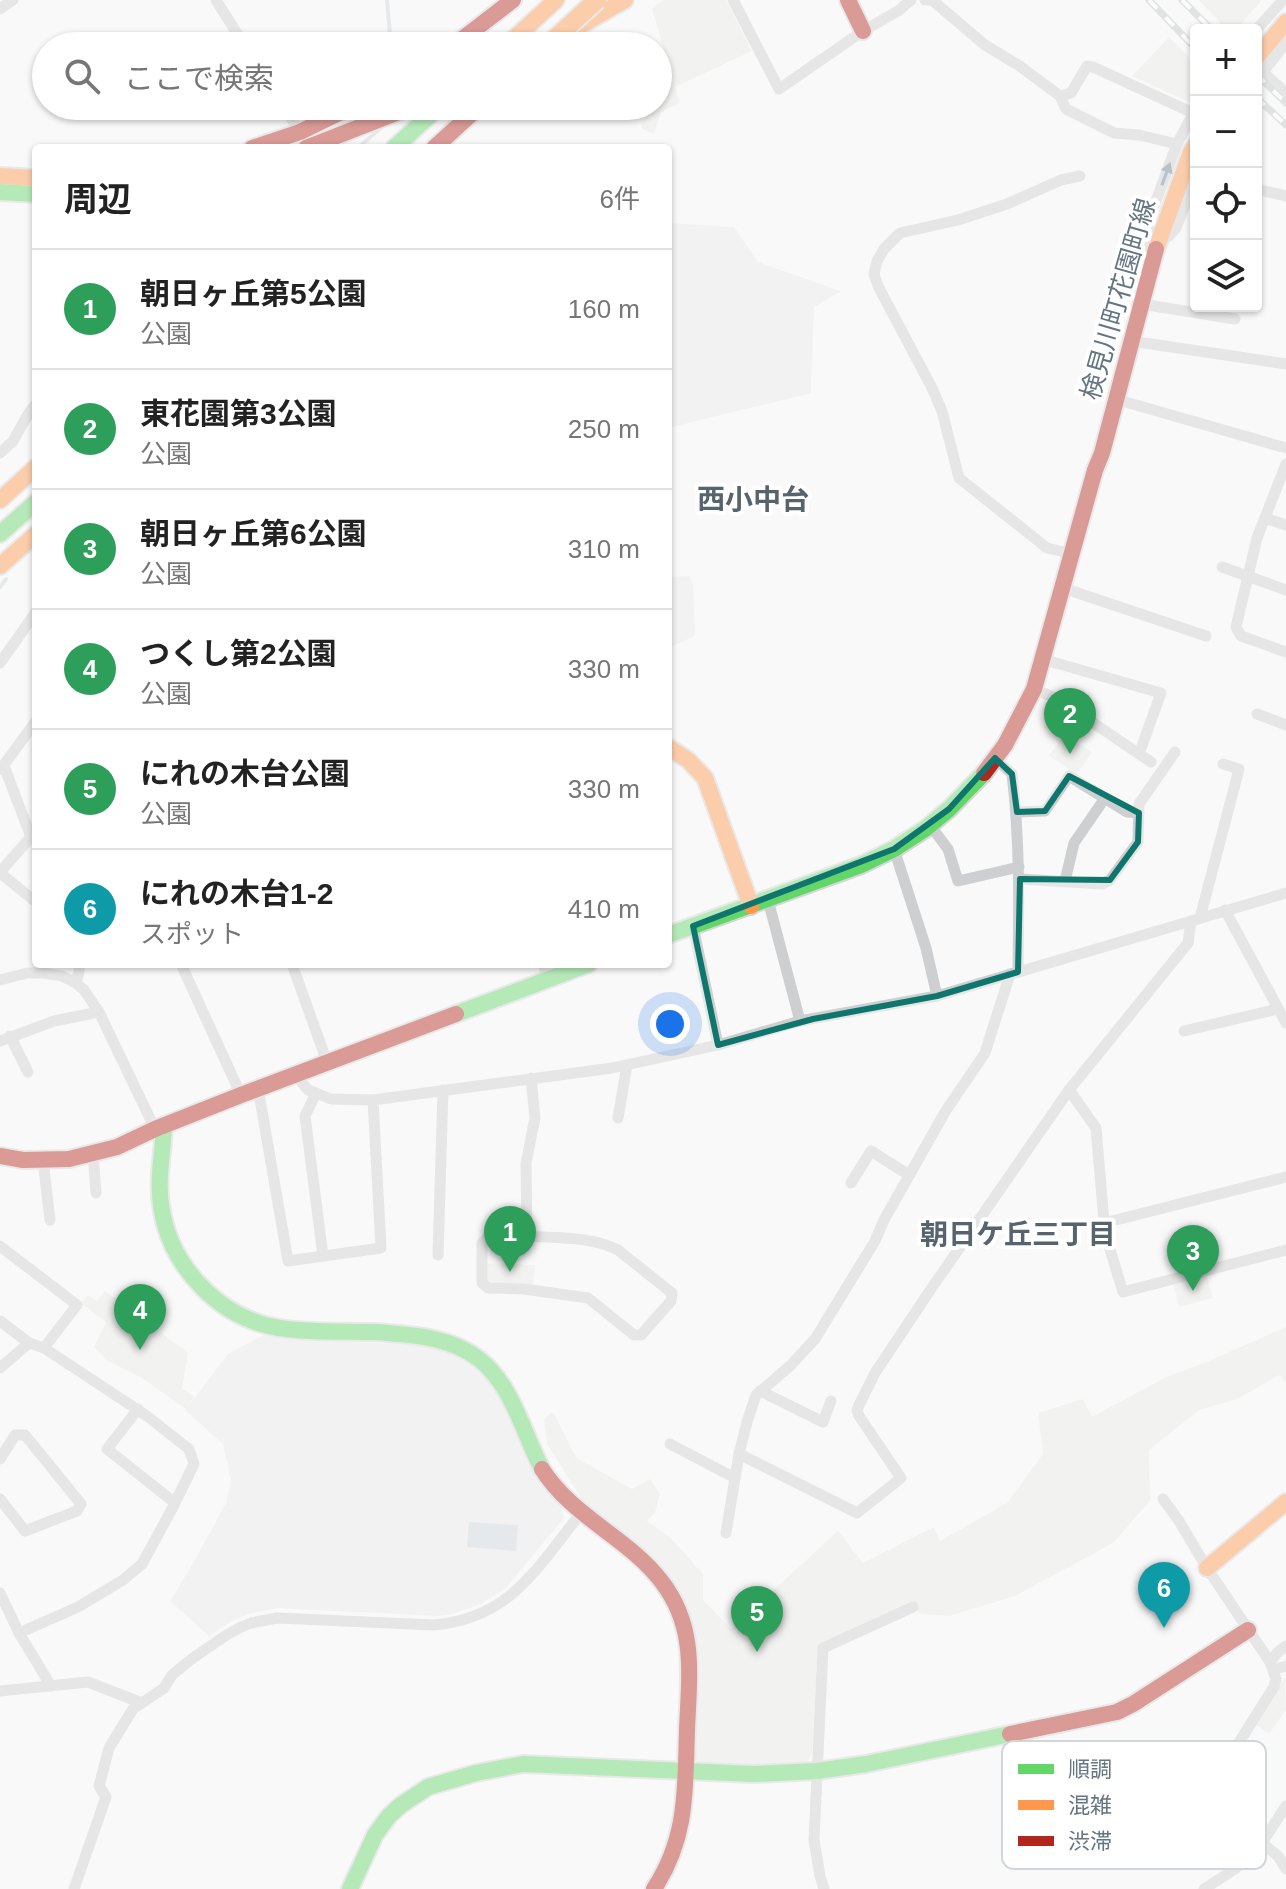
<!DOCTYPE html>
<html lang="ja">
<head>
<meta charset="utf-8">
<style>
	:root { --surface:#fff; --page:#f6f6f6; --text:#222; --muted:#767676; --line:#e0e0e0; --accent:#585c60 }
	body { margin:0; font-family:Helvetica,"Noto Sans JP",sans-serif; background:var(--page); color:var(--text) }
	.controls { position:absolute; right:24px; top:24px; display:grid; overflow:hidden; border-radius:8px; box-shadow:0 2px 6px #0004 }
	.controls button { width:72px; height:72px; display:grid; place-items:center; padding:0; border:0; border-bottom:2px solid var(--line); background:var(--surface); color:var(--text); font:40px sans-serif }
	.you { position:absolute; left:670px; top:1024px; width:28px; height:28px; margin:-20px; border:6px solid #fff; border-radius:50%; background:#1a73e8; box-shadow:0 0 0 12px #1a73e833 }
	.badge { display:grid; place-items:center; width:52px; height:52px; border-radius:50%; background:var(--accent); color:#fff; font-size:26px; font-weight:700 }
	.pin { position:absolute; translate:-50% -66px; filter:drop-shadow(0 2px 4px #0008) }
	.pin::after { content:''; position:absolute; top:42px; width:28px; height:24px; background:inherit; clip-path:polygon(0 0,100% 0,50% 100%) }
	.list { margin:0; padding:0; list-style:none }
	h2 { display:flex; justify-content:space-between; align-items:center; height:104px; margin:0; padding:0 32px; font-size:34px }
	h2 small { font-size:26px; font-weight:400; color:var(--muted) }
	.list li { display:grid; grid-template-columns:52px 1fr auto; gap:24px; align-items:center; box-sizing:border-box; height:120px; padding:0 32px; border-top:2px solid var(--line) }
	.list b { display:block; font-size:30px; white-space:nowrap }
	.list p { margin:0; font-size:26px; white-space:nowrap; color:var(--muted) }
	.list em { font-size:26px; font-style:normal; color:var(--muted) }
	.icon { flex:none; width:44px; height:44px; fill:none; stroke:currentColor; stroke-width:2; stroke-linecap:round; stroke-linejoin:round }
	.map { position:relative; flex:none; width:1286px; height:1889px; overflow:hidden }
	.search { position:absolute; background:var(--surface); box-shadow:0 2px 6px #0004; left:32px; top:32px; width:640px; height:88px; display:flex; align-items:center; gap:20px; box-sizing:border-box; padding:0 28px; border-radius:44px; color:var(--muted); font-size:30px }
	.panel { position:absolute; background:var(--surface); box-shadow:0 2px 6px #0004; left:32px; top:144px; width:640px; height:824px; border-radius:8px }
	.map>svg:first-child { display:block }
</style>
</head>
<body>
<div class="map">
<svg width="1286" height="1889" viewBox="0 0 1286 1889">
	<rect width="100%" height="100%" fill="#f9f9f9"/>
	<g fill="#e8e9e9">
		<path d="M668,223L734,227L758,262L841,291L814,307L811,393L668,428Z"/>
		<path d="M689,576L693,582L695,636L668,648V577Z"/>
		<path d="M264,1335L287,1339L420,1345L439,1348L451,1354L473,1367L493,1387L504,1406L528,1464L541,1484L562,1507L564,1518L506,1588L481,1604L452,1614L439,1616L277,1608L249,1614L232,1621L209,1636L170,1601L192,1565L226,1503L231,1480L223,1444L185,1410L228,1354Z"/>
	</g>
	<g fill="#e8ebe6">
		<path d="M664,0H726L752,51L675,87L680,103L661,112L654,134L642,129L641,123L654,106H658V101L673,81L652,9Z"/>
		<path d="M1199,0H1262L1236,30H1227Z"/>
		<path d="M1169,37L1196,64L1195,100L1189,102L1132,76Z"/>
		<path d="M1064,734L1092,752L1077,774L1049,756Z"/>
		<path d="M486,1263L535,1265L533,1284L490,1283L487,1279Z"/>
		<path d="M1207,1275L1213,1298L1179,1307L1173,1284Z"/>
		<path d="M105,1291L188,1353L182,1389L194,1396L186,1409L142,1378L106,1360L94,1347L106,1322L81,1303L88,1295L97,1301Z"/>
		<path d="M1286,1327V1383L1279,1375L1237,1399L1199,1410L1149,1450L1150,1501L1113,1543L1015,1596L949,1616L922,1614L912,1608L818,1646L812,1754L804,1767L701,1765L694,1759L687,1612L663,1571L596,1516L579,1495L547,1444L544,1420L551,1412L555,1415L576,1458L632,1489L650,1479L660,1494L655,1512L647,1521L671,1538L703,1574V1600L731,1629L838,1531L863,1563L934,1527L940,1541L1007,1503L1043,1454L1038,1413L1083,1399L1092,1417L1166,1377L1202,1364Z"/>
		<path d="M1285,1677L1286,1710L1269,1734L1255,1724Z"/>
	</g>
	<path fill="#ced6d9" d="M469,1522L518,1525L516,1551L467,1547Z"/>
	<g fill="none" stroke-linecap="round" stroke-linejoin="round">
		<g stroke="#ced6d9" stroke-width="4">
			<path d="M387,0L391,46"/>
			<path d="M358,148L383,126"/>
			<path d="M0,587L6,579"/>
		</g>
		<g stroke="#d5d6d7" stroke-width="20">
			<g id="fast">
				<path d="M394,148L440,106"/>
				<path d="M0,192L36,194"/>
				<path d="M0,534L36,502"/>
				<path d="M668,935L861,865L894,849L925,829L949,809L984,773"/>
				<path d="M456,1014L589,964"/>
				<path d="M164,1126C163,1152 157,1179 161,1205C169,1265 218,1318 279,1328C310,1333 344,1331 376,1332C412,1335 449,1336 479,1359C513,1386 523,1433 542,1469"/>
				<path d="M350,1889L375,1835L389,1816L401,1805L428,1787L476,1773L523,1764L754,1774L817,1771L866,1764L1010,1734"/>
			</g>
		</g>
		<g stroke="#d5d6d7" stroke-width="20">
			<g id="slow">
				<path d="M571,31L625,0"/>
				<path d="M506,46L556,0"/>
				<path d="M1256,58L1286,22"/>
				<path d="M0,176L36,178"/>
				<path d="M1156,249L1191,152L1196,145"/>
				<path d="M0,500L36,467"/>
				<path d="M0,566L36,534"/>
				<path d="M668,747L688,760L705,778L751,906"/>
				<path d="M1207,1568L1286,1502"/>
			</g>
		</g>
		<g stroke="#d5d6d7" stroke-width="20">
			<g id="jam">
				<path d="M848,0L863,31"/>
				<path d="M453,46L513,0"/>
				<path d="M252,148L300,132L353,106"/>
				<path d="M306,148L414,106"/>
				<path d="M434,148L480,106"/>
				<path d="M984,773L1005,745L1034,689L1095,470L1102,453L1156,249"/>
				<path d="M0,1156L23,1160L69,1159L117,1147L155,1129L241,1095L456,1014"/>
				<path d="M542,1469C572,1517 629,1538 662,1582C697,1628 689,1676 687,1730C685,1789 688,1837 654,1889"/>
				<path d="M1010,1734L1117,1712L1133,1704L1248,1630"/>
			</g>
		</g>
		<g stroke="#cecfd0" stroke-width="11">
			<path d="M216,0L245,46"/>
			<path d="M733,0L779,89L863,31L898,11L911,0"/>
			<path d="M925,0H932L985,45L1018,65L1060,96L1071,93L1087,66L1093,67L1193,113"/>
			<path d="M0,9L13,0"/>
			<path d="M1256,30L1283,0"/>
			<path d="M1286,43L1263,72L1286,93"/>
			<path d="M1060,96L1066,109L1114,133L1139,135L1177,144"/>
			<path d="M283,106L300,132"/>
			<path d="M1256,189L1286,196"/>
			<path d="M1158,241L1169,236L1176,228L1196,177"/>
			<path d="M1148,260L1150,217L1177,144L1196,108"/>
			<path d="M1141,304L1235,319"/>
			<path d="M1131,341L1286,364"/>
			<path d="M1115,399L1286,448"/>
			<path d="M0,453L13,441L30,411L36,404"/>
			<path d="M1286,464L1257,538L1236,627L1241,636L1286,652"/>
			<path d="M1265,518L1286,525"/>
			<path d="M1073,554L1047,548L959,478L942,411L932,388L878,286L874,274L877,261L884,249L900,233L958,220L1007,204L1061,180L1080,176"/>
			<path d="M1222,567L1286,590"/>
			<path d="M1063,588L1206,636"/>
			<path d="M1042,659L1161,693L1139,754"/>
			<path d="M0,663L36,612"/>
			<path d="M1034,689L1058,699L1151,762"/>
			<path d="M1257,714L1286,725"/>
			<path d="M995,758L1012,774C1020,840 1019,906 1018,972"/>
			<path d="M1,769L36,721"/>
			<path d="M1017,812L1045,811L1069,776L1127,812L1139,813"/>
			<path d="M930,825L948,849L958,881L1019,867"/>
			<path d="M894,849L926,948L937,996"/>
			<path d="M0,872L31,837L4,766"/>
			<path d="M0,873L36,902"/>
			<path d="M1020,879L1102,884L1110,880L1138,842L1139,804L1175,752"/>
			<path d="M1065,881L1074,843L1105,798"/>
			<path d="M768,900L800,1021"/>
			<path d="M1225,910L1286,1023"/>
			<path d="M1200,918L1239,769L1223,764"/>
			<path d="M693,926L718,1045"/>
			<path d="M181,964L241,1095"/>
			<path d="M292,964L327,1062"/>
			<path d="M543,964L548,979"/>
			<path d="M0,980L27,973H43L62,976L76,983L84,990L99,1012L155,1129"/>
			<path d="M76,983L79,972V964"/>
			<path d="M1184,1031L1278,1009"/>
			<path d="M10,1036L28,1072"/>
			<path d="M0,1041L54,1021L99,1012"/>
			<path d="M295,1074L308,1090L331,1099L373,1100L612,1068L718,1045L800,1021L937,996L1286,893"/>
			<path d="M258,1088L288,1261L381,1248L373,1100"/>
			<path d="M1069,1090L1188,943L1191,921"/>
			<path d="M316,1093L305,1116L323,1256"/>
			<path d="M618,1118L627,1065"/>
			<path d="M93,1153L96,1193"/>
			<path d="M43,1160L50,1220"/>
			<path d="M851,1183L871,1151L909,1175"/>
			<path d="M1104,1223L1286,1177"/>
			<path d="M527,1236C557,1238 590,1236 618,1250L672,1293L671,1301L641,1335H634L588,1298L524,1289L488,1288L482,1283V1243L488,1237Z"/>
			<path d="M527,1236L526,1163L535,1118L531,1078"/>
			<path d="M0,1246L77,1305L44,1348"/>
			<path d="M438,1255L443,1090"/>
			<path d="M0,1321L29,1343L44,1348L147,1416L189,1449L194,1464L173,1507L142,1564L123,1580L78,1607L19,1633"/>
			<path d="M0,1368L29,1343"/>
			<path d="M760,1391L823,1422L831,1401"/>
			<path d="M138,1409L107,1449L175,1503"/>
			<path d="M670,1444L735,1478"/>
			<path d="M739,1454L857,1513L901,1478L859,1416L857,1410L860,1403L875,1373L931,1289L1069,1090L1096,1128L1105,1233L1123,1292L1286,1250"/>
			<path d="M0,1459L15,1435H25L81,1504L77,1511L25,1531L0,1499"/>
			<path d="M1163,1499L1179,1521L1207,1568L1270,1662L1276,1679L1274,1687L1236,1747L1230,1853L1235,1869"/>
			<path d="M726,1533L739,1454L747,1422L756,1395L790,1366L815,1339L875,1241L884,1220L945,1112L985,1053L1010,974"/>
			<path d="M0,1593L19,1633L51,1686"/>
			<path d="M1270,1662L1278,1652L1286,1646"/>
			<path d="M1274,1669L1286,1666"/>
			<path d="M0,1691L88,1682L142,1703"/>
			<path d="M1262,1843L1278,1856L1286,1869"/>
			<path d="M74,1889L106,1797L99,1786L109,1748L133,1709L164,1688L172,1675L193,1658L225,1636L239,1628L251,1623L277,1618L434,1625C512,1618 537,1567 582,1512"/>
			<path d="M824,1889L820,1876L814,1840L823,1648L913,1607"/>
			<path d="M1204,1889L1235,1869L1262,1843L1286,1806"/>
		</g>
		<use href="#fast" stroke="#63d668" stroke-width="16"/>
		<use href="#slow" stroke="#ff974d" stroke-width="16"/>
		<use href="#jam" stroke="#b3261e" stroke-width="16"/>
		<g stroke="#c3c5c6" stroke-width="7">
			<g id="rail">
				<path d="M1149,0L1196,49"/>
				<path d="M1182,0L1212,30"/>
				<path d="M1256,74L1286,103"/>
				<path d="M1256,97L1286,125"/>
			</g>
		</g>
		<use href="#rail" stroke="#fff" stroke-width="4" stroke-dasharray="12" stroke-linecap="butt"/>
		<g stroke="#d5d6d6" stroke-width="22" stroke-linecap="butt">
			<path id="slow-bridge" d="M547,46L597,0"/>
		</g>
		<use href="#slow-bridge" stroke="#ff974d" stroke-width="18"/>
	</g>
	<defs><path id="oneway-solid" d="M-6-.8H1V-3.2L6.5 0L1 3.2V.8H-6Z" transform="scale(2)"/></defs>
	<use fill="#707f8b" href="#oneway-solid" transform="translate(1166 174) rotate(-70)"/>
	<path d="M0 0H1286V1889H0ZM995,758L1012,774L1017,812L1045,811L1069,776L1139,813L1138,842L1110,880L1020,879L1018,972L937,996L813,1019L718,1045L693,926L894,849L949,809Z" fill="#f9f9f9" fill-opacity=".55" fill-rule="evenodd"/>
	<path fill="none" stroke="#0f766e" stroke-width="6" stroke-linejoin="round" d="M995,758L1012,774L1017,812L1045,811L1069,776L1139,813L1138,842L1110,880L1020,879L1018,972L937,996L813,1019L718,1045L693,926L894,849L949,809Z"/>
	<g text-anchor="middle" stroke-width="8" stroke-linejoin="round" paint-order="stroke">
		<g font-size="26" fill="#657683" stroke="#fff">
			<text transform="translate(1118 299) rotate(-74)" y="9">検見川町花園町線</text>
		</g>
		<g font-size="28" font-weight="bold" fill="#57646e" stroke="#fff">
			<text x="753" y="509">西小中台</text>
			<text x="1018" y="1244">朝日ケ丘三丁目</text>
		</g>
	</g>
	<rect x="1002" y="1741" width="264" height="128" rx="12" fill="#fff" stroke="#d1d6da" stroke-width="2"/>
	<rect x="1018" y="1764" width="36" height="10" fill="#63d668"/>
	<rect x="1018" y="1800" width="36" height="10" fill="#ff974d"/>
	<rect x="1018" y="1836" width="36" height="10" fill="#b3261e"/>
	<g font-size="22" fill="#657683">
		<text x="1068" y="1777">順調</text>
		<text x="1068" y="1813">混雑</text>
		<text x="1068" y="1849">渋滞</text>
	</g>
</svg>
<div class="controls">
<button>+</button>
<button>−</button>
<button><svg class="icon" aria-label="locate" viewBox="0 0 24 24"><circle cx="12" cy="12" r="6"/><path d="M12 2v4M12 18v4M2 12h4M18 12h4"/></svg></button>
<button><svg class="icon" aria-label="layers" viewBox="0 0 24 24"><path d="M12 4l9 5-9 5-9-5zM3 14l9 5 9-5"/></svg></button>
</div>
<div class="you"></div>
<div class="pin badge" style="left:510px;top:1272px;background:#2e9e5b">1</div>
<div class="pin badge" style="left:1070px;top:754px;background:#2e9e5b">2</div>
<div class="pin badge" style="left:1193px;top:1291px;background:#2e9e5b">3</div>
<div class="pin badge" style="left:140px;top:1350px;background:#2e9e5b">4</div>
<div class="pin badge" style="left:757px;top:1652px;background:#2e9e5b">5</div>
<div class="pin badge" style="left:1164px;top:1628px;background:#0f9aa8">6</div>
<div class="search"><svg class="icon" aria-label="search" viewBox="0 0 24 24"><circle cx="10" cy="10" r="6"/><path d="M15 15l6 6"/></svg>ここで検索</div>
<section class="panel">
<h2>周辺<small>6件</small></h2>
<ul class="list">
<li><span class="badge" style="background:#2e9e5b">1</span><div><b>朝日ヶ丘第5公園</b><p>公園</p></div><em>160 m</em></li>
<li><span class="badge" style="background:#2e9e5b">2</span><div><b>東花園第3公園</b><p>公園</p></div><em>250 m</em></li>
<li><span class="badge" style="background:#2e9e5b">3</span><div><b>朝日ヶ丘第6公園</b><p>公園</p></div><em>310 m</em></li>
<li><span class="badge" style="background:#2e9e5b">4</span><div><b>つくし第2公園</b><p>公園</p></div><em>330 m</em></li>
<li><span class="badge" style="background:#2e9e5b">5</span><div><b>にれの木台公園</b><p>公園</p></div><em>330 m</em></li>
<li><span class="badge" style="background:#0f9aa8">6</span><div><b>にれの木台1-2</b><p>スポット</p></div><em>410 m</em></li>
</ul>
</section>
</div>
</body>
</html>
